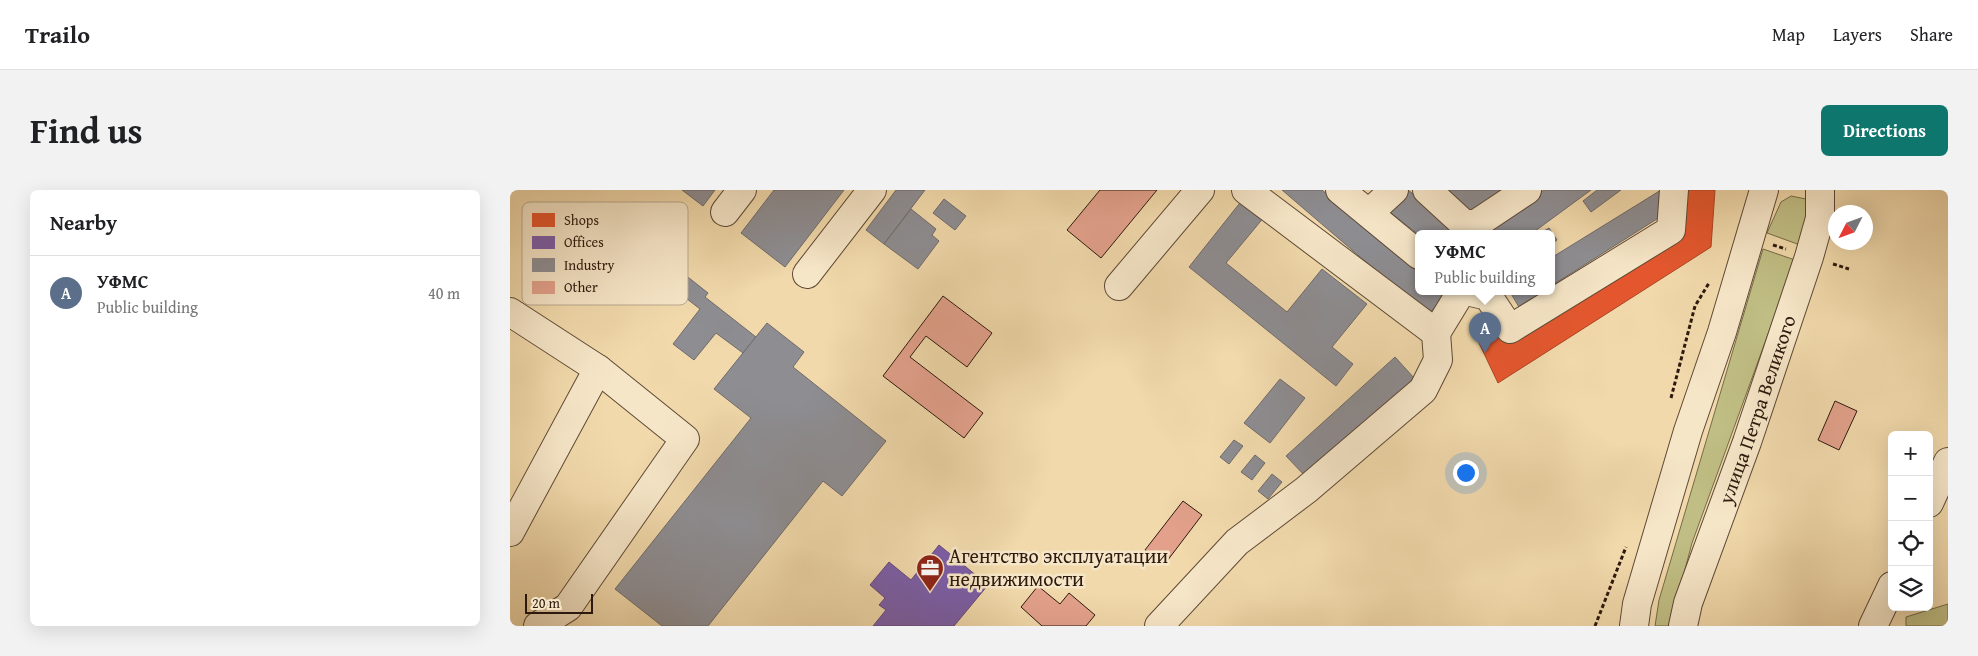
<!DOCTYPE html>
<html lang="en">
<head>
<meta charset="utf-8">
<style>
	:root { --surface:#fff; --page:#f2f2f2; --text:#202124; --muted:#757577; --line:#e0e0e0; --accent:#0f766e }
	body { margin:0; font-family:"Gentium Book Plus",serif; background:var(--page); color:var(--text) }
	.controls { position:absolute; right:15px; bottom:15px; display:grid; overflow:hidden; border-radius:8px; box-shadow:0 5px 20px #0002 }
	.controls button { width:45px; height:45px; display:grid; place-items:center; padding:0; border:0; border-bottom:1px solid var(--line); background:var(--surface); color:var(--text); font:25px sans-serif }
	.compass { position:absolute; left:1318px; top:15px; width:45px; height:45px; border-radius:50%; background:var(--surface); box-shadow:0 5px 20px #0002; rotate:228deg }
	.scale { position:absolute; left:15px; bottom:12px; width:68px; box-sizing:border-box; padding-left:5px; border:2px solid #2d190e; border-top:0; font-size:14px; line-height:18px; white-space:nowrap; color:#2d190e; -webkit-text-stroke:4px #f6e6c8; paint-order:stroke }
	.you { position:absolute; left:955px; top:282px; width:18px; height:18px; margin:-12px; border:4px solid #fff; border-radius:50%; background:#1a73e8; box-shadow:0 0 0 8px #1a73e833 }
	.badge { display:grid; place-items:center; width:32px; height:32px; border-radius:50%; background:var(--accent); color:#fff; font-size:16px; font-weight:700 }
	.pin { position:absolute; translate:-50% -41px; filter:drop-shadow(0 1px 2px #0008) }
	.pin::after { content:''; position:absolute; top:26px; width:18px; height:15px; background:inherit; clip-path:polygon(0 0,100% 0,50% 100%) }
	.popup { position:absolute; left:905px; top:40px; width:140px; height:65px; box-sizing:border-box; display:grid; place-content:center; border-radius:8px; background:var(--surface); filter:drop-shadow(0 1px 4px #0005); font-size:16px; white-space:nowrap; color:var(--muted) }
	.popup b { font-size:19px; color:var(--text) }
	.popup::after { content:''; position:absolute; left:50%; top:100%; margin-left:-10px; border:10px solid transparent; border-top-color:var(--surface) }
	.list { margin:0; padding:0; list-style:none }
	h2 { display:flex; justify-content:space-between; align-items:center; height:65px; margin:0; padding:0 20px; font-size:21px }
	h2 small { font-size:16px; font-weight:400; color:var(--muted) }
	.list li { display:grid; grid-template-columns:32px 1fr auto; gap:15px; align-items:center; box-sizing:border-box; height:75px; padding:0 20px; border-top:1px solid var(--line) }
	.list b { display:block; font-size:19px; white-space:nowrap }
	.list p { margin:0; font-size:16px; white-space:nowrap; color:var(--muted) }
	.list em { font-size:16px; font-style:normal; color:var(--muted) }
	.icon { flex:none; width:28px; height:28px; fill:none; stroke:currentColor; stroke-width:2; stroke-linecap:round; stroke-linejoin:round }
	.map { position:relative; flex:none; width:1438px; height:436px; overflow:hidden; border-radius:8px }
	header { display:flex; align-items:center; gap:30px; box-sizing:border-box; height:70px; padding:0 25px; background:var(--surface); border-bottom:1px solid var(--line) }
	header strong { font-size:24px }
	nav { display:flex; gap:28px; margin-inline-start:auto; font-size:18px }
	.intro { display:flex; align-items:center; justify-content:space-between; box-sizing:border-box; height:120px; padding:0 30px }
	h1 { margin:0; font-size:35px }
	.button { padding:12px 22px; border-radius:8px; background:var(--accent); color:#fff; font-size:18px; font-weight:700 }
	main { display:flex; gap:30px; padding:0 30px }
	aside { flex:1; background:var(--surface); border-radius:8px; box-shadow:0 5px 20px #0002 }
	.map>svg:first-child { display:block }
</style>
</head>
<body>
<header>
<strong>Trailo</strong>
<nav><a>Map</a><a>Layers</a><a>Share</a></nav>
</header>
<div class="intro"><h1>Find us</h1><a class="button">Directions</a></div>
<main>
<aside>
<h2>Nearby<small></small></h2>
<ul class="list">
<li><span class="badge" style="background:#5c6f8a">A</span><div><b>УФМС</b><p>Public building</p></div><em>40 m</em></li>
</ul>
</aside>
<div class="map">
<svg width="1438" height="436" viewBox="0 0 1438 436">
	<rect width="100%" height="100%" fill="#f1d9ab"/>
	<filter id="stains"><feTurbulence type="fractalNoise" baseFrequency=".004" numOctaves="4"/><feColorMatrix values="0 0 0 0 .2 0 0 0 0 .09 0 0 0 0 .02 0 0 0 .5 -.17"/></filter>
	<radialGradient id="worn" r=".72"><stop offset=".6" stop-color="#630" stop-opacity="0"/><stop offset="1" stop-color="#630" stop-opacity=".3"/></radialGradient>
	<g fill="#c0be84" stroke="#766c49">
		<path d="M1281,6L1296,9L1299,26L1290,55L1257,43L1271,12Z"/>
		<path d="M1253,59L1285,70L1182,353L1160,436H1145L1149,410Z"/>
		<path d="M1438,414V436H1396V427Z"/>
	</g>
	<path fill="#e4572e" stroke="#ad4424" d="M1174,0H1205L1201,57L988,193L960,134L983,120L999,149L1171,41Z"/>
	<path fill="#7b5ea7" stroke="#644979" d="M429,355L478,395L444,436H363L376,420L369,415L375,408L360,395L379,372L401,390Z"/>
	<g fill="#8d8d92" stroke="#706a6a">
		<path d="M172,0H205L193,16Z"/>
		<path d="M264,0H334L275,77L231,43Z"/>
		<path d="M386,0H415L374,54L356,40Z"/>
		<path d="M772,0H812L909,83V102H931L935,105L918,125Z"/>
		<path d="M893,0H898L946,37L996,28L1034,0H1081L1021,44L909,45L876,19Z"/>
		<path d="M929,0H997L961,26Z"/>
		<path d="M1087,0H1111L1081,22L1073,11Z"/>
		<path d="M1151,0L1150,27L1041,96V68Z"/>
		<path d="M434,9L456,26L445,40L423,23Z"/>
		<path d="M733,9L755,26L716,73L777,122L812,79L857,114L822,157L843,174L826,196L679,77Z"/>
		<path d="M86,19L99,30L101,26L198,103L195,107L246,147L233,163L206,143L184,170L163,154L190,119L94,44L90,50L72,35Z"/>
		<path d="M401,19L426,39L422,45L429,51L408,79L374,54Z"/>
		<path d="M1039,38L1047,50L1041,54V44H1029Z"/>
		<path d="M1000,102H1033L1009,117Z"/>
		<path d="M257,133L294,162L283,177L376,251L332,306L313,291L198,436H152L105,399L241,228L204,199Z"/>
		<path d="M885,167L905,189L796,287L776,266Z"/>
		<path d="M770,189L795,208L760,253L734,233Z"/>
		<path d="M724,250L733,256L719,274L710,267Z"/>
		<path d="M745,265L755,273L742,290L731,282Z"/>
		<path d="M762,284L772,292L758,309L748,301Z"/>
	</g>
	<g fill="#e3a18c" stroke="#2d190e">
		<path d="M590,0H647L591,68L557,40Z"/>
		<path d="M433,106L482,143L457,177L416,146L400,167L473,223L454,248L373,186Z"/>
		<path d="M1325,211L1347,221L1329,260L1308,250Z"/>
		<path d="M673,311L692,325L654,375L635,360Z"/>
		<path d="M528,396L550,414L559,403L585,425L576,436H532L511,417Z"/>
	</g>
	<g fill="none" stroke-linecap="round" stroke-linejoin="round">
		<g stroke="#5e4935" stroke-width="30">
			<g id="minor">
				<path d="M830,0L909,65"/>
				<path d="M917,0L954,34H966L1017,0"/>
				<path d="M215,22L232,0"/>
				<path d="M859,23L884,0"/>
				<path d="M297,84L362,0"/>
				<path d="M609,96L690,0"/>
				<path d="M961,102L978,106L1000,139L1161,40L1164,0"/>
				<path d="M0,122L88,179L175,249L58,417L28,436"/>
				<path d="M926,143L951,102"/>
				<path d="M1419,313L1438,272"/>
				<path d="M0,342L88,179"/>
				<path d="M649,436L727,352L796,300L913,200L928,170L926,143L736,0"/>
				<path d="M1124,436L1127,414L1178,241L1212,142L1254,0"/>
				<path id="s1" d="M1173,436L1178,413L1237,252L1299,67L1310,28V0"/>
				<path d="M1363,436L1382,396"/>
			</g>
		</g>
		<g stroke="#2d190e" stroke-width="3" stroke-dasharray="4 2.5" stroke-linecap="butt">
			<path d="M1263,55L1276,59"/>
			<path d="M1323,74L1339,79"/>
			<path d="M1161,208L1185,116L1199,93"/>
			<path d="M1085,436L1116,357"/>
		</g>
		<use href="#minor" stroke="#f6e6c8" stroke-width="28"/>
	</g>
	<defs>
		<g id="office-pin" transform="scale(1.4375)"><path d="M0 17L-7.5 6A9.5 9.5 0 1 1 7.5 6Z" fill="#8f2418" stroke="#f6e6c8"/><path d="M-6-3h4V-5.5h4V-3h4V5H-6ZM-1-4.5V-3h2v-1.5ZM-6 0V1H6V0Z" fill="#fff"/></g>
	</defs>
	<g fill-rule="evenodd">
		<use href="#office-pin" x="420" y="378"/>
	</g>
	<g text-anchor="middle" stroke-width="5" stroke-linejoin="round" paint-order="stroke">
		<g font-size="20" fill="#2d190e" stroke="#f6e6c8">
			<text dy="7" stroke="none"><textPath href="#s1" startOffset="229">улица Петра Великого</textPath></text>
		</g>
		<g font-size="20" fill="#2d190e" stroke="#f6e6c8" text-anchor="start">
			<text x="439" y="373">Агентство эксплуатации<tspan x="439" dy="23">недвижимости</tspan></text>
		</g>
	</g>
	<rect x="12" y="12" width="166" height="103" rx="8" fill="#f6e6c8" stroke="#baa890" stroke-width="1"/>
	<rect x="22" y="23" width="23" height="14" fill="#e4572e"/>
	<rect x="22" y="46" width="23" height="13" fill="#7b5ea7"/>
	<rect x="22" y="68" width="23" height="14" fill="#8d8d92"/>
	<rect x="22" y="91" width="23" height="13" fill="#e3a18c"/>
	<g font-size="14" fill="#2d190e">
		<text x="54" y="35">Shops</text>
		<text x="54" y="57">Offices</text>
		<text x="54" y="80">Industry</text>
		<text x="54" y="102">Other</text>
	</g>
	<rect width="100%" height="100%" filter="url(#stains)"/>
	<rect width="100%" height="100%" fill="url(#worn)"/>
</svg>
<div class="controls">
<button>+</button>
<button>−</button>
<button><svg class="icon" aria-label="locate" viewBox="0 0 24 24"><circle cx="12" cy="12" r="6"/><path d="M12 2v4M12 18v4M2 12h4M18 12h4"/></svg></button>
<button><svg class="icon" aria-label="layers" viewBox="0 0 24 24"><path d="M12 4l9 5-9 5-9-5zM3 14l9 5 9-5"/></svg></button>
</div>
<svg class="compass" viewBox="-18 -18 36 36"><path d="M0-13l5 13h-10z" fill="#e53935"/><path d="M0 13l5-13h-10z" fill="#757577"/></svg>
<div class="scale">20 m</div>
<div class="you"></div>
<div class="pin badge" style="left:975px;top:163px;background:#5c6f8a">A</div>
<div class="popup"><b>УФМС</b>Public building</div>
</div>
</main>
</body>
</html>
